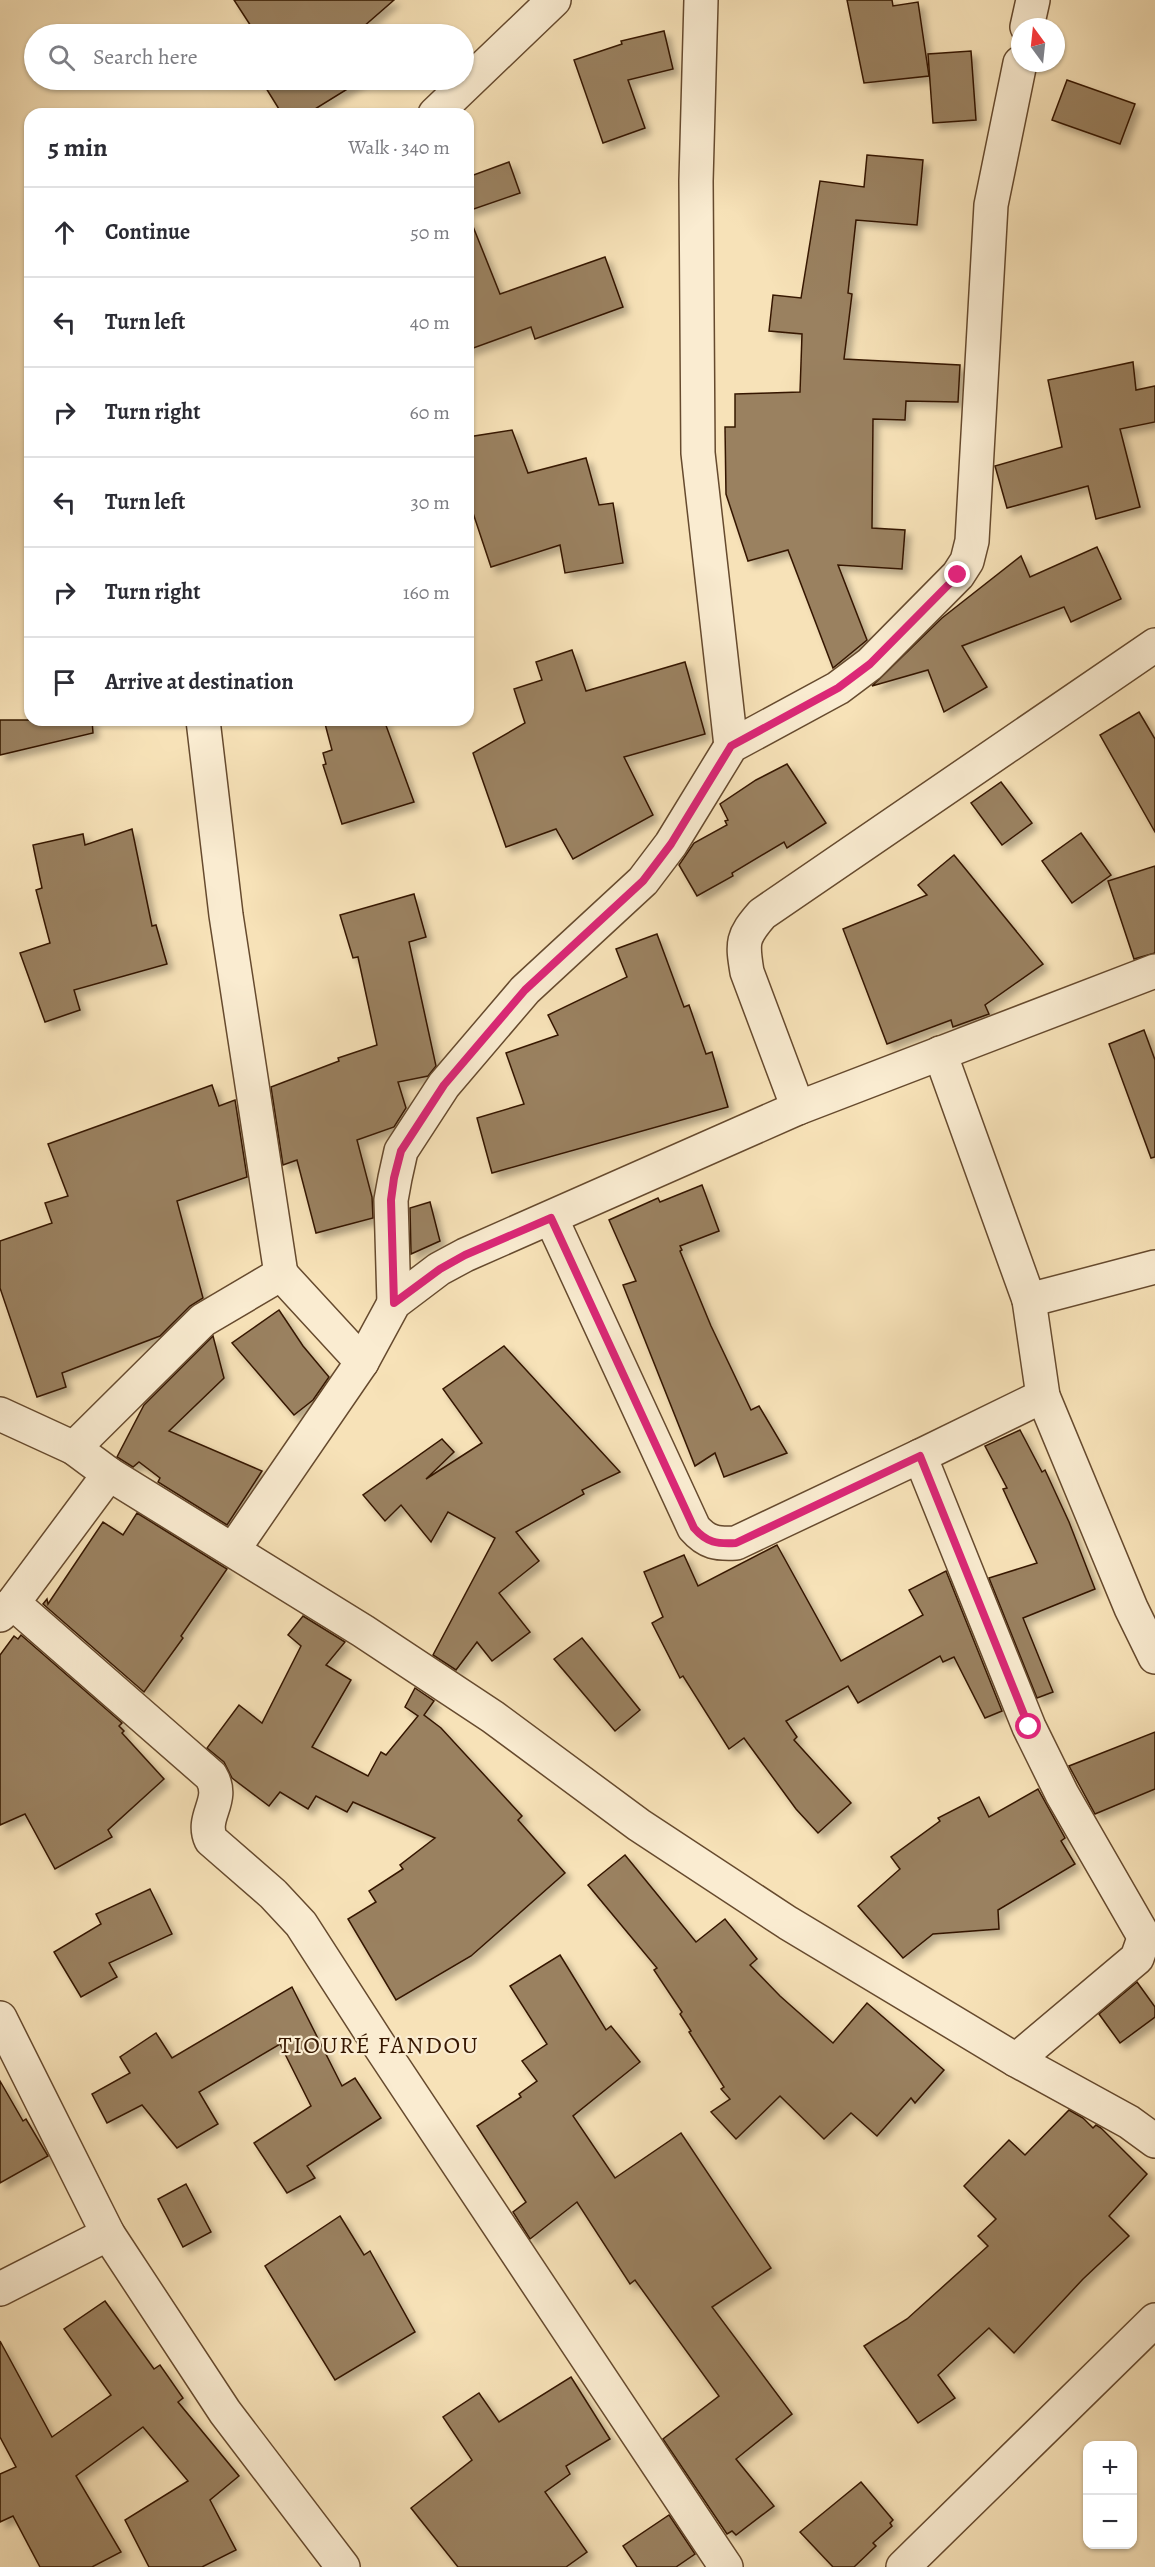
<!DOCTYPE html>
<html lang="en">
<head>
<meta charset="utf-8">
<style>
	:root { --surface:#fff; --page:#f7f7f7; --text:#2b2b33; --muted:#7c7c81; --line:#e1e1e2 }
	body { margin:0; font-family:Alegreya,serif; background:var(--page); color:var(--text) }
	.controls { position:absolute; right:18px; bottom:18px; display:grid; overflow:hidden; border-radius:12px; box-shadow:0 2px 4px #0004 }
	.controls button { width:54px; height:54px; display:grid; place-items:center; padding:0; border:0; border-bottom:2px solid var(--line); background:var(--surface); color:var(--text); font:30px sans-serif }
	.compass { position:absolute; left:1011px; top:18px; width:54px; height:54px; border-radius:50%; background:var(--surface); box-shadow:0 2px 4px #0004; rotate:345deg }
	.stop { position:absolute; width:18px; height:18px; margin:-14px; border:4px solid #db2777; border-radius:50%; background:#fff }
	.stop.end { background:#db2777; border-color:#fff; box-shadow:0 2px 6px #0008 }
	.list { margin:0; padding:0; list-style:none }
	h2 { display:flex; justify-content:space-between; align-items:center; height:78px; margin:0; padding:0 24px; font-size:26px }
	h2 small { font-size:20px; font-weight:400; color:var(--muted) }
	.list li { display:grid; grid-template-columns:39px 1fr auto; gap:18px; align-items:center; box-sizing:border-box; height:90px; padding:0 24px; border-top:2px solid var(--line) }
	.list b { display:block; font-size:22px; white-space:nowrap }
	.list em { font-size:20px; font-style:normal; color:var(--muted) }
	.icon { flex:none; width:33px; height:33px; fill:none; stroke:currentColor; stroke-width:2; stroke-linecap:round; stroke-linejoin:round }
	.map { position:relative; flex:none; width:1155px; height:2567px; overflow:hidden }
	.search { position:absolute; background:var(--surface); box-shadow:0 2px 4px #0004; left:24px; top:24px; width:450px; height:66px; display:flex; align-items:center; gap:15px; box-sizing:border-box; padding:0 21px; border-radius:33px; color:var(--muted); font-size:22px }
	.panel { position:absolute; background:var(--surface); box-shadow:0 2px 4px #0004; left:24px; top:108px; width:450px; height:618px; border-radius:18px }
	.map>svg:first-child { display:block }
</style>
</head>
<body>
<div class="map">
<svg width="1155" height="2567" viewBox="0 0 1155 2567">
	<defs>
		<filter id="shadow"><feDropShadow dx="5.5" dy="5.5" stdDeviation="3" flood-color="#0004"/></filter>
	</defs>
	<rect width="100%" height="100%" fill="#f7e2b8"/>
	<filter id="stains"><feTurbulence type="fractalNoise" baseFrequency=".00333" numOctaves="4"/><feColorMatrix values="0 0 0 0 .2 0 0 0 0 .09 0 0 0 0 .02 0 0 0 .5 -.17"/></filter>
	<radialGradient id="worn" r=".72"><stop offset=".6" stop-color="#630" stop-opacity="0"/><stop offset="1" stop-color="#630" stop-opacity=".3"/></radialGradient>
	<g fill="#9a8160" stroke="#361700" stroke-width="1.5" filter="url(#shadow)">
		<path d="M234,0H394L355,34H256Z"/>
		<path d="M847,0H892L893,6L918,2L929,76L864,83Z"/>
		<path d="M664,31L673,69L628,80L645,128L603,143L574,60L622,44L621,41Z"/>
		<path d="M971,51L976,120L933,123L928,54Z"/>
		<path d="M261,80H362L307,114H282Z"/>
		<path d="M1067,80L1135,104L1120,144L1052,120Z"/>
		<path d="M867,155L923,160L917,225L856,220L848,293L852,294L844,359L960,365L958,402L906,401L905,420L873,419L872,528L905,530L902,569L838,565L867,640L833,668L788,550L748,561L726,494L725,427H735V394L800,392L802,334L769,331L773,295L801,298L820,181L864,187Z"/>
		<path d="M509,162L520,193L468,211V177Z"/>
		<path d="M468,219H470L500,294L605,257L623,307L535,339L531,327L468,350Z"/>
		<path d="M1133,362L1136,390L1155,386V422L1120,429L1140,507L1096,519L1088,486L1007,508L995,466L1062,447L1048,380Z"/>
		<path d="M512,430L528,473L586,458L599,505L613,503L623,563L565,573L560,545L491,567L468,498V437Z"/>
		<path d="M1097,547L1121,599L1071,622L1064,607L962,646L987,687L944,712L928,670L872,686L942,618L1021,556L1030,577Z"/>
		<path d="M572,650L586,691L685,662L705,734L624,757L653,815L573,859L556,829L506,847L473,753L525,723L514,689L542,680L536,662Z"/>
		<path d="M1139,712L1155,739V832L1100,735Z"/>
		<path d="M0,720H92L93,733L0,755Z"/>
		<path d="M324,720H384L414,802L342,824L323,765L326,764L323,753L332,750Z"/>
		<path d="M787,764L826,823L787,848L784,842L732,873L733,876L697,896L679,865L694,843L727,825L725,821L728,820L720,804L756,780Z"/>
		<path d="M1001,782L1032,823L1002,845L971,803Z"/>
		<path d="M132,829L152,926L156,925L167,964L74,990L80,1010L45,1022L20,953L50,943L36,890L42,888L33,845L83,834L85,845Z"/>
		<path d="M1081,833L1111,875L1072,903L1042,861Z"/>
		<path d="M954,855L1043,964L985,1005L989,1014L953,1027L951,1020L887,1044L843,929L927,895L918,885Z"/>
		<path d="M1155,866V953L1134,959L1108,881Z"/>
		<path d="M414,894L426,937L409,942L436,1066L428,1076L398,1082L406,1108L394,1127L357,1140L372,1197L373,1218L316,1233L297,1160L283,1165L271,1087L339,1061L338,1058L377,1045L358,957L353,958L340,915Z"/>
		<path d="M657,934L684,1007L689,1005L706,1054L712,1052L728,1107L492,1173L477,1118L524,1104L506,1053L558,1035L548,1015L627,977L616,949Z"/>
		<path d="M1144,1030L1155,1060V1157L1151,1158L1109,1044Z"/>
		<path d="M212,1085L219,1106L235,1100L247,1177L177,1201L203,1298L190,1306L160,1336L62,1373L66,1387L37,1397L0,1288V1241L52,1223L45,1203L68,1196L48,1144Z"/>
		<path d="M702,1185L719,1231L680,1246L682,1250L680,1251L711,1326L751,1410L759,1406L787,1453L724,1477L715,1453L695,1466L623,1285L636,1281L609,1220L658,1198L660,1202Z"/>
		<path d="M430,1202L440,1241L411,1254L410,1208Z"/>
		<path d="M279,1310L303,1346L329,1377L313,1400L294,1415L232,1343Z"/>
		<path d="M213,1336L224,1378L169,1431L262,1471L227,1525L158,1482L160,1478L139,1462L133,1467L117,1457L144,1405Z"/>
		<path d="M504,1346L620,1472L582,1490L584,1494L516,1532L539,1561L499,1593L530,1632L492,1661L477,1642L456,1670L433,1655L495,1538L448,1512L431,1542L401,1505L385,1521L363,1495L442,1439L454,1452L426,1479L482,1443L443,1389Z"/>
		<path d="M1020,1430L1042,1472L1045,1470L1069,1522L1095,1589L1023,1618L1053,1692L1037,1698L989,1578L1037,1563L1003,1489L1007,1488L985,1446Z"/>
		<path d="M137,1513L227,1569L181,1636L183,1638L144,1692L43,1604L47,1599L48,1604L103,1522L123,1535Z"/>
		<path d="M777,1545L841,1661L923,1615L909,1590L946,1571L1002,1711L985,1718L954,1657L943,1662L940,1656L858,1703L848,1686L786,1721L797,1737L794,1740L851,1803L818,1833L796,1809L744,1738L729,1749L683,1676L680,1678L652,1623L663,1617L644,1572L684,1555L698,1586Z"/>
		<path d="M303,1616L345,1642L326,1665L351,1680L312,1747L368,1776L381,1752L386,1755L418,1716L405,1707L415,1688L434,1701L424,1715L441,1728L522,1816L518,1820L565,1873L471,1956L396,2000L348,1919L376,1902L369,1891L403,1869L400,1865L435,1838L353,1802L347,1812L316,1796L308,1809L280,1792L269,1806L232,1778L224,1762L207,1748L239,1705L262,1723L301,1646L288,1635Z"/>
		<path d="M21,1635L122,1723L119,1726L124,1731L122,1733L164,1779L108,1830L112,1837L55,1869L25,1814L0,1825V1655L14,1636L18,1639Z"/>
		<path d="M582,1638L640,1710L615,1731L554,1659Z"/>
		<path d="M1155,1732V1789L1095,1814L1069,1766Z"/>
		<path d="M1038,1789L1065,1838L1061,1841L1075,1864L998,1910L999,1929L933,1934L903,1958L858,1906L900,1869L891,1857L940,1821L938,1818L979,1797L989,1817Z"/>
		<path d="M625,1855L696,1942L725,1919L757,1959L750,1965L780,1996L833,2043L867,2003L944,2070L915,2103L911,2098L877,2136L851,2113L824,2139L780,2096L736,2139L711,2112L730,2099L721,2089L724,2087L689,2032L691,2031L680,2014L682,2012L654,1970L657,1968L588,1885Z"/>
		<path d="M150,1889L172,1934L109,1963L117,1977L81,1997L54,1952L101,1924L96,1914Z"/>
		<path d="M560,1955L606,2030L611,2026L640,2062L573,2116L615,2178L681,2133L771,2268L712,2307L792,2414L736,2459L774,2506L736,2535L732,2531L727,2534L663,2439L719,2396L635,2280L630,2284L577,2202L530,2239L513,2212L526,2202L477,2126L521,2097L519,2094L537,2081L522,2061L547,2044L510,1986Z"/>
		<path d="M1137,1982L1155,2007V2017L1120,2043L1099,2014Z"/>
		<path d="M292,1987L342,2086L355,2078L381,2118L307,2166L315,2178L287,2193L254,2143L311,2106L280,2044L199,2092L218,2124L177,2148L142,2105L107,2123L92,2094L130,2073L120,2057L156,2033L172,2058Z"/>
		<path d="M0,2081L23,2121L26,2119L48,2156L0,2183Z"/>
		<path d="M1069,2110L1083,2118L1093,2128L1096,2125L1101,2128L1147,2174L1109,2216L1129,2236L1083,2279L1014,2353L989,2328L938,2375L955,2398L918,2423L864,2346L907,2319L988,2246L978,2236L996,2219L964,2186L1009,2140L1025,2155Z"/>
		<path d="M186,2184L211,2232L183,2247L158,2199Z"/>
		<path d="M340,2216L364,2255L370,2251L415,2332L335,2380L265,2266Z"/>
		<path d="M105,2301L154,2369L160,2365L183,2398L178,2402L239,2476L210,2500L236,2550L202,2567H149L125,2520L188,2481L143,2427L76,2476L121,2552L92,2567H40L13,2516L0,2522V2474L16,2467L0,2437V2341L52,2437L111,2395L64,2329Z"/>
		<path d="M571,2377L610,2439L566,2466L570,2474L545,2492L587,2552L566,2567H458L411,2508L472,2460L443,2417L479,2393L499,2422Z"/>
		<path d="M861,2482L893,2520L890,2523L892,2526L873,2543L876,2546L854,2567H833L800,2532Z"/>
		<path d="M669,2515L695,2554L676,2567H637L623,2546Z"/>
	</g>
	<g fill="none" stroke-linecap="round" stroke-linejoin="round">
		<g stroke="#664a2e" stroke-width="36">
			<g id="street">
				<path d="M701,0L696,181L698,453L731,746"/>
				<path d="M1027,27L1033,0"/>
				<path d="M435,114L554,0"/>
				<path d="M940,1053L1029,1300L1155,1267"/>
				<path d="M798,1108L747,972C742,942 742,937 762,914L1155,645"/>
				<path d="M551,1218L694,1528C707,1543 717,1544 736,1543L920,1456"/>
				<path d="M281,1274L362,1362"/>
				<path d="M1029,1300L1043,1396L1131,1608L1155,1657"/>
				<path d="M394,1303L391,1200L395,1178L401,1151L444,1085L525,990L643,881L671,844L731,746L838,688L870,664L958,575L967,561L972,541L991,205L1020,63"/>
				<path d="M0,1414L74,1448L109,1474L363,1631L493,1717L639,1825L788,1923L1016,2060L1129,2122L1155,2141"/>
				<path d="M74,1448L203,1320L281,1274L226,915L203,720"/>
				<path d="M233,1550L362,1362L394,1303L439,1269L465,1255L798,1108L1155,971"/>
				<path d="M13,1603L211,1776C226,1801 200,1816 211,1840L273,1894L301,1924L379,2045L726,2567"/>
				<path d="M0,1615L13,1603L109,1474"/>
				<path d="M0,2018L108,2234L225,2412L343,2567"/>
				<path d="M1016,2060L1137,1958L1143,1941L1142,1933L1062,1794L1029,1727L920,1456L1043,1396"/>
				<path d="M0,2289L108,2234"/>
				<path d="M903,2567L1155,2320"/>
			</g>
		</g>
		<use href="#street" stroke="#faecd1" stroke-width="33"/>
	</g>
	<g fill="none" stroke-linecap="round" stroke-linejoin="round">
		<path stroke="#db2777" stroke-width="8" d="M958,575L870,664L838,688L731,746L671,844L643,881L525,990L444,1085L401,1151L394,1178L391,1200L394,1303L440,1269L465,1255L551,1218L694,1528C707,1543 717,1544 736,1543L920,1456L1029,1727"/>
	</g>
	<g text-anchor="middle" stroke-width="4.5" stroke-linejoin="round" paint-order="stroke">
		<g font-size="24" letter-spacing="1.5" fill="#361700" stroke="#faecd1">
			<text x="379" y="2053">TIOURÉ FANDOU</text>
		</g>
	</g>
	<rect width="100%" height="100%" filter="url(#stains)"/>
	<rect width="100%" height="100%" fill="url(#worn)"/>
</svg>
<div class="controls">
<button>+</button>
<button>−</button>
</div>
<svg class="compass" viewBox="-18 -18 36 36"><path d="M0-13l5 13h-10z" fill="#e53935"/><path d="M0 13l5-13h-10z" fill="#7c7c81"/></svg>
<div class="stop" style="left:1029px;top:1727px"></div>
<div class="stop end" style="left:958px;top:575px"></div>
<div class="search"><svg class="icon" aria-label="search" viewBox="0 0 24 24"><circle cx="10" cy="10" r="6"/><path d="M15 15l6 6"/></svg>Search here</div>
<section class="panel">
<h2>5 min<small>Walk · 340 m</small></h2>
<ul class="list">
<li><svg class="icon" aria-label="ahead" viewBox="0 0 24 24"><path d="M12 20V5M6 11l6-6 6 6"/></svg><div><b>Continue</b></div><em>50 m</em></li>
<li><svg class="icon" aria-label="left" viewBox="0 0 24 24"><path d="M17 20v-9H6M10 6l-5 5 5 5"/></svg><div><b>Turn left</b></div><em>40 m</em></li>
<li><svg class="icon" aria-label="right" viewBox="0 0 24 24"><path d="M7 20v-9h11M14 6l5 5-5 5"/></svg><div><b>Turn right</b></div><em>60 m</em></li>
<li><svg class="icon" aria-label="left" viewBox="0 0 24 24"><path d="M17 20v-9H6M10 6l-5 5 5 5"/></svg><div><b>Turn left</b></div><em>30 m</em></li>
<li><svg class="icon" aria-label="right" viewBox="0 0 24 24"><path d="M7 20v-9h11M14 6l5 5-5 5"/></svg><div><b>Turn right</b></div><em>160 m</em></li>
<li><svg class="icon" aria-label="arrive" viewBox="0 0 24 24"><path d="M6 21V4h12l-3 4 3 4H6"/></svg><div><b>Arrive at destination</b></div></li>
</ul>
</section>
</div>
</body>
</html>
